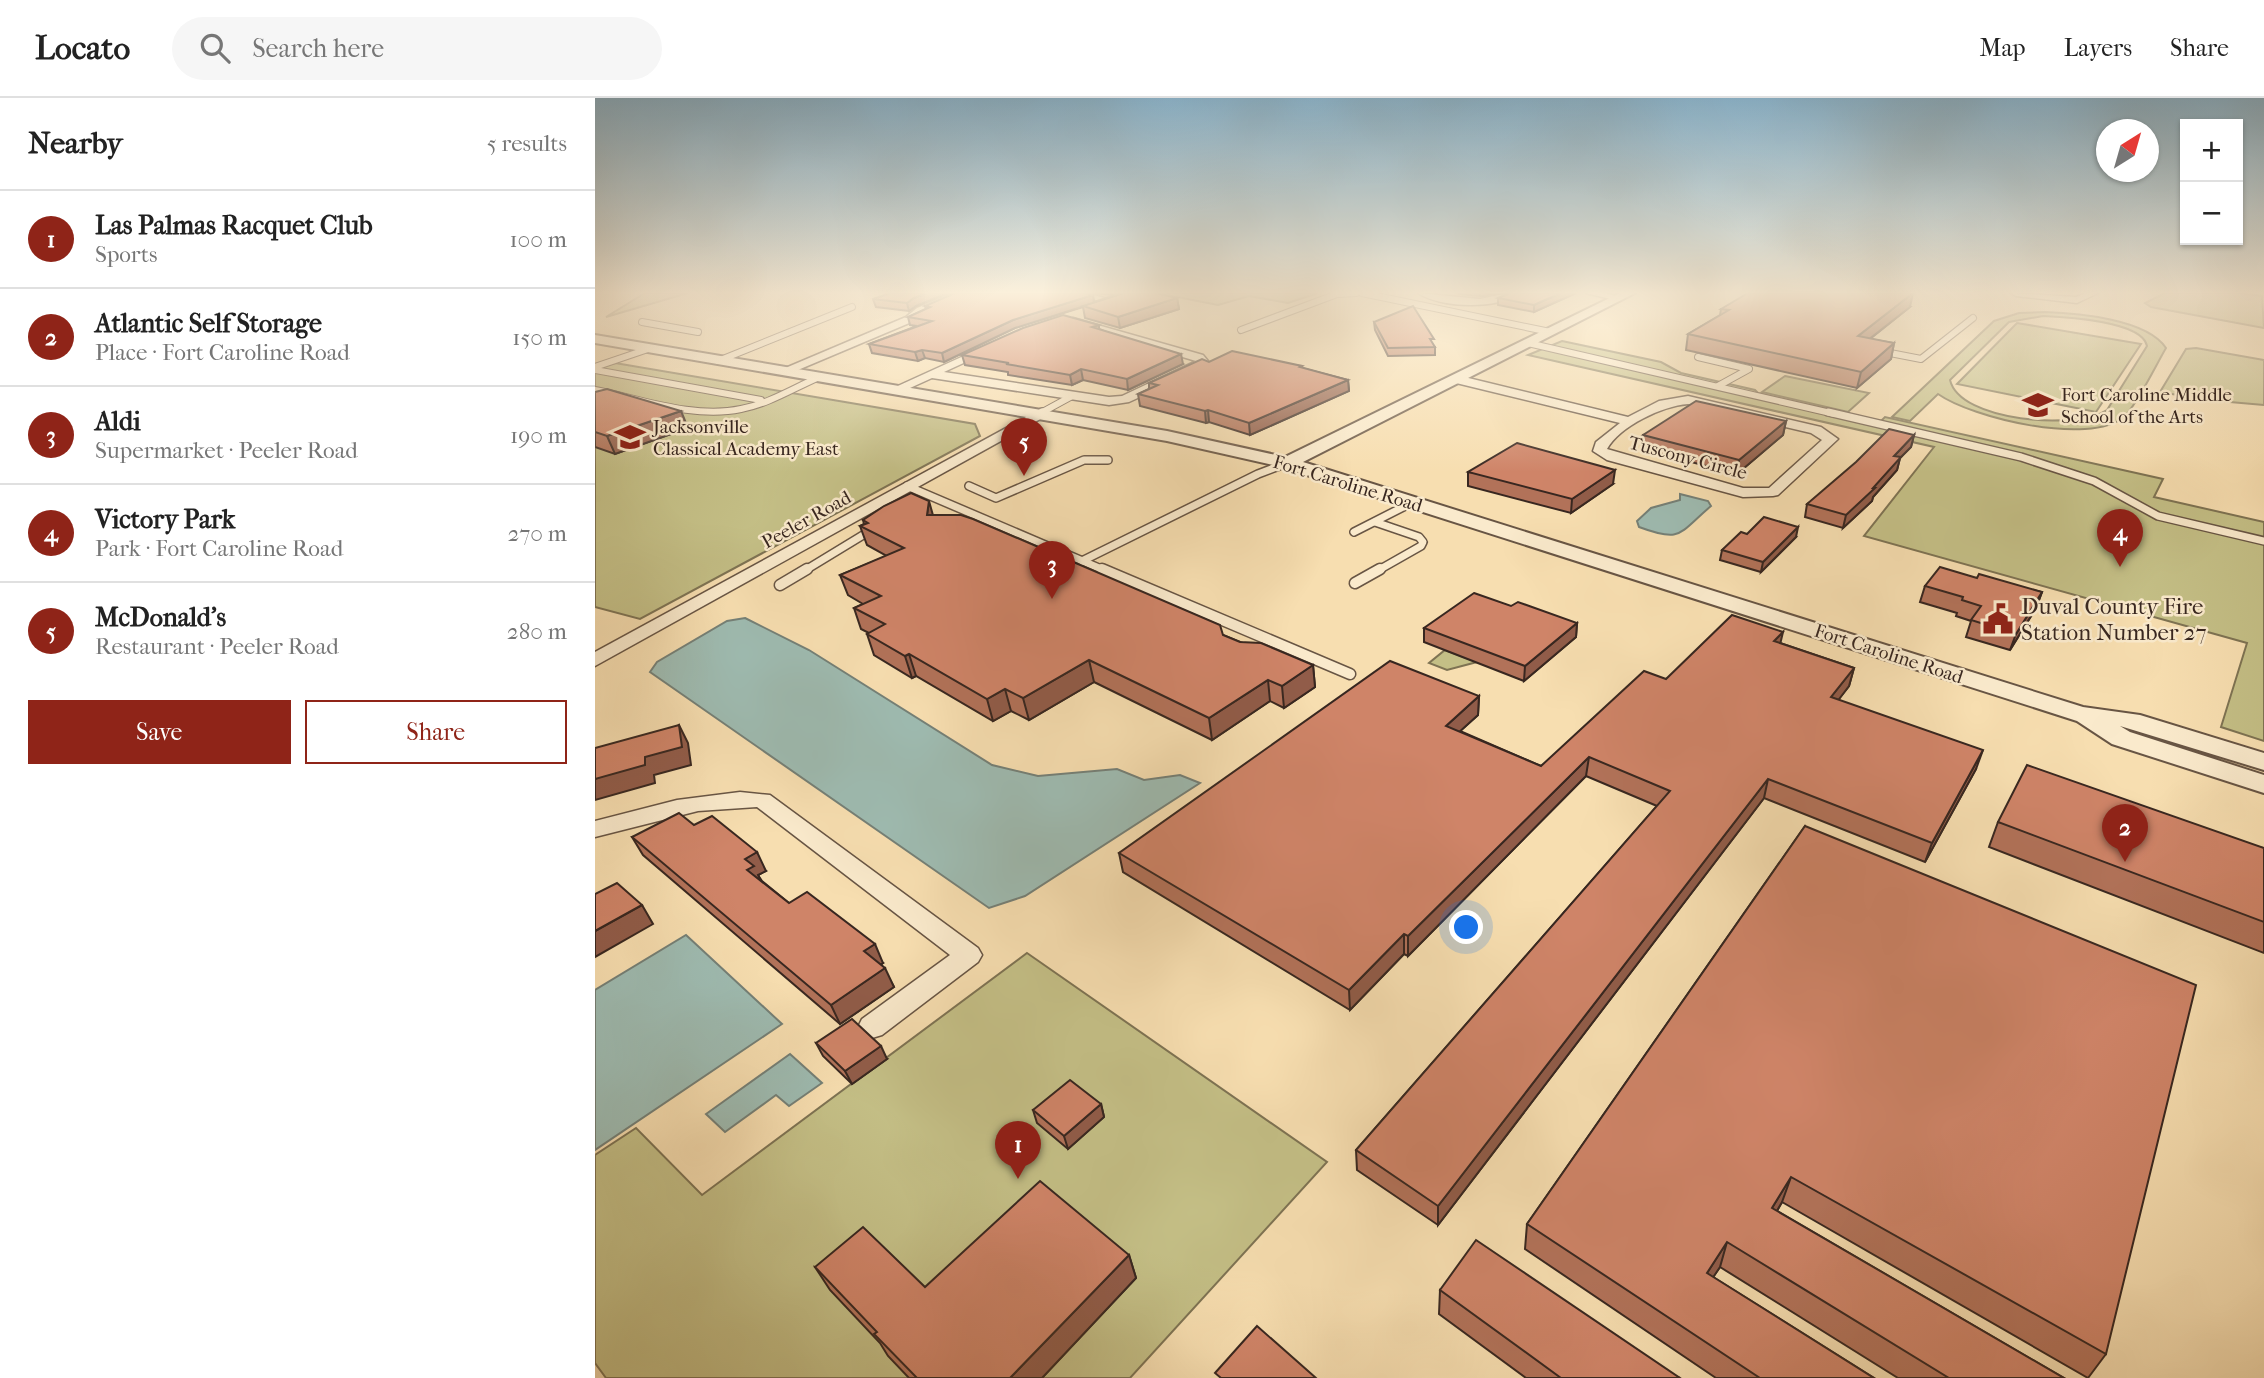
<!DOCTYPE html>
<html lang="en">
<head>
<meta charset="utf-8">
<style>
	:root { --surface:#fff; --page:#f6f6f6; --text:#222; --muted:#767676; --line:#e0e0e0; --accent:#8f2418 }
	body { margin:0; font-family:"IM FELL French Canon",serif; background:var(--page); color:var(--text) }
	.controls { position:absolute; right:21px; top:21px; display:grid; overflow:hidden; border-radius:0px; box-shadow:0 2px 5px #0004 }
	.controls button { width:63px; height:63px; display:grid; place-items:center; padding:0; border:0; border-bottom:2px solid var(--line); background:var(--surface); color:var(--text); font:35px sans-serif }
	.compass { position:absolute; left:1501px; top:21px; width:63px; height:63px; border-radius:50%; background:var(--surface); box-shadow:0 2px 5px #0004; rotate:37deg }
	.you { position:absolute; left:872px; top:830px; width:24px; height:24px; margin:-18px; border:5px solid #fff; border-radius:50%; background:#1a73e8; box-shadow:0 0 0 10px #1a73e833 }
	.badge { display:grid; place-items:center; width:46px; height:46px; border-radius:50%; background:var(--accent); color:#fff; font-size:23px; font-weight:700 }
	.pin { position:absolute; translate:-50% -58px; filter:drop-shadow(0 2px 4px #0008) }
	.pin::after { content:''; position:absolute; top:37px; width:24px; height:21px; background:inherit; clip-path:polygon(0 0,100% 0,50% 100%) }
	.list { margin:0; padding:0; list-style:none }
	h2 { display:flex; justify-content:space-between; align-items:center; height:91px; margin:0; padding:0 28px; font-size:30px }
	h2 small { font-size:23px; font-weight:400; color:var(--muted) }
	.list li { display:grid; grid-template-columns:46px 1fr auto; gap:21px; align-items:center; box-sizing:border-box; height:98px; padding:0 28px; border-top:2px solid var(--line) }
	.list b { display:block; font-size:26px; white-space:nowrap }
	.list p { margin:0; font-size:23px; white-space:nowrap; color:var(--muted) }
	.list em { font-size:23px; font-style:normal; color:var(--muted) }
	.actions { display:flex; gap:14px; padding:21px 28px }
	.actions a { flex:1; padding:16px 0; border:2px solid var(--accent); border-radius:0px; text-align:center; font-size:24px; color:var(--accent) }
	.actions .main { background:var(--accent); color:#fff }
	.icon { flex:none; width:38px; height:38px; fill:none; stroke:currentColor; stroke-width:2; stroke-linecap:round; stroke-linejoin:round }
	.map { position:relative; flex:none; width:1669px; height:1280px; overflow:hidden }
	header { display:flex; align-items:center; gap:42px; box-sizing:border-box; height:98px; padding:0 35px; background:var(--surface); border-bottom:2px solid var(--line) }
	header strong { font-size:33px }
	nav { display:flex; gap:38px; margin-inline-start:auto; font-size:24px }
	.search { width:490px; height:63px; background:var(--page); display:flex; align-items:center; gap:18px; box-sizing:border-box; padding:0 24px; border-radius:38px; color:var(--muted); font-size:26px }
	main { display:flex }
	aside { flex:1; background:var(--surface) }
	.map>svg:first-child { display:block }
</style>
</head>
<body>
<header>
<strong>Locato</strong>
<div class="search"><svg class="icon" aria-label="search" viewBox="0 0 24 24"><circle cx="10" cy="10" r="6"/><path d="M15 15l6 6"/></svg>Search here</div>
<nav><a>Map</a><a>Layers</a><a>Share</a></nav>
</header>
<main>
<aside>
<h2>Nearby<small>5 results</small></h2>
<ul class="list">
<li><span class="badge">1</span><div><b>Las Palmas Racquet Club</b><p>Sports</p></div><em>100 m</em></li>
<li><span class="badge">2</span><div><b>Atlantic Self Storage</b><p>Place · Fort Caroline Road</p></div><em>150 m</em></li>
<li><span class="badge">3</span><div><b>Aldi</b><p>Supermarket · Peeler Road</p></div><em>190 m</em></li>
<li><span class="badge">4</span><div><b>Victory Park</b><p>Park · Fort Caroline Road</p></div><em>270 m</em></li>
<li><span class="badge">5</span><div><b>McDonald's</b><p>Restaurant · Peeler Road</p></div><em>280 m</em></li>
</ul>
<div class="actions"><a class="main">Save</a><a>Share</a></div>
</aside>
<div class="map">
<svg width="1669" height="1280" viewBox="0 0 1669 1280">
	<rect width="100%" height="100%" fill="#f7deb0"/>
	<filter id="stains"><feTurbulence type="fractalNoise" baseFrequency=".00286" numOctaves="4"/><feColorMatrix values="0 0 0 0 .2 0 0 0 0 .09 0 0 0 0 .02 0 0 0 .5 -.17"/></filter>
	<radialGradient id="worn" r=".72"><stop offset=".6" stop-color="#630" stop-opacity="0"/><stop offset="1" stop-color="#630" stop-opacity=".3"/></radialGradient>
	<g fill="#c4bf86" stroke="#7e7353" stroke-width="2" fill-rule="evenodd">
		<path d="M50,195H93L11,219Z"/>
		<path d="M571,195H723L693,205L654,198L623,207L567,196Z"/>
		<path d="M1570,195H1642L1667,198L1669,230L1556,209L1550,205Z"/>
		<path d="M1450,214C1482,215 1552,221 1571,250C1561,267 1542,307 1529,319C1494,348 1377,320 1343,296L1315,323L1297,319L1399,223L1424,215ZM1448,218C1470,219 1547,223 1552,248L1512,312C1481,332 1365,324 1355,282L1414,224Z"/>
		<path d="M1422,225L1546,246L1501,314L1362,286Z"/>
		<path d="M967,243L1066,264L1086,275L1160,292L1163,295L1286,323L1290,319L1568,381L1559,399L1669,424V643L1626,629L1652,545L1269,438L1339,349L933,257Z"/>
		<path d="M1601,250L1669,262V307L1612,302L1565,294L1591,251Z"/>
		<path d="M20,265L380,326L385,338L45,521L0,509V268Z"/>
		<path d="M1190,278L1274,295L1253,314L1167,294Z"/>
		<path d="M850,552L882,564L852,572L834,565Z"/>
		<path d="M432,855L732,1064L535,1280H11L0,1265V1057L41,1030L107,1097Z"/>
	</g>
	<g fill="#9ebbb1" stroke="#758077" stroke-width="2">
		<path d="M1085,396L1113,403L1116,408C1083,436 1087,445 1044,429L1042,423L1056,410L1085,402Z"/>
		<path d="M150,520L214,552L397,667L443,678L522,671L549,682L585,677L605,685L430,798L394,810L55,574L62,564L132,523Z"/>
		<path d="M91,837L187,926L0,1052V892Z"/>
		<path d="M195,956L227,985L194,1008L181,997L130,1034L111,1016Z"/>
	</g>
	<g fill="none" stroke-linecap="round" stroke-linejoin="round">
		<g stroke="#685544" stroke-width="8">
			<g id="service-far2">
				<path d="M767,195L955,234"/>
				<path d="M47,224L103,234"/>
				<path d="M646,232L742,196L761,195"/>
				<path d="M933,245L1240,316"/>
				<path d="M1290,254L1326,261L1378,220"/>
				<path d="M1103,259L1154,271L1123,288"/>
				<path d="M123,263L257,209"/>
				<path d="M0,269L53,251"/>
				<path d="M0,272L166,302"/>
				<path d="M0,292C46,301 99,321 146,311C173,306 197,291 222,280"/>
				<path d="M444,316L477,298"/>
			</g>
		</g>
		<g stroke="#685544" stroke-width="10">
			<g id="service-far1">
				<path d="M1233,314L1426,359L1499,383L1563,418L1669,443"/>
				<path d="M444,316L447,314"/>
				<path d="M312,388L511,473"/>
				<path d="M374,388L401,400L489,362H513"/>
				<path d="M780,424L824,439L828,444L826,448L782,473"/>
				<path d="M759,434L818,404"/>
				<path d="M487,463L663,376L692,365"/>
				<path d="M209,473L278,431"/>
			</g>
		</g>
		<g stroke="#685544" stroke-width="13">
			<g id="service">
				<path d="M507,471L755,576"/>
				<path d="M760,485L785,471"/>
				<path d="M185,487L212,471"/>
			</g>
		</g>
		<g stroke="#685544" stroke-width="3">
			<g id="minor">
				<path d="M359,195H372L330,214L319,223L191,277L181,274L311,219L322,210Z"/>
				<path d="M476,195H492L523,204L518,207Z"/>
				<path d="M823,195L885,201L912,195H925C902,212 846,210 823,195Z"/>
				<path d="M991,195H1010L1029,200L1024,203Z"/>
				<path d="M1416,195L1481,199L1491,195H1503L1482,205L1421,198Z"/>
				<path d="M478,220L608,257L613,263L608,270L534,304L514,307L337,280L304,295L300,296L294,292L395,246L401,249L399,251L349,274L514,299L527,298L601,263L474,225L473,223Z"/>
				<path d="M861,277L1033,319L1064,303L1093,298L1226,329L1243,341L1183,397L1178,398L1148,399L1012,362L998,353L1001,344L1025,325L857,284L855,281ZM1093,306L1216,335L1227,342L1174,390H1148L1012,351C1025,328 1067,308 1093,306Z"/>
				<path d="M444,312L449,313V319L0,568V554Z"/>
				<path d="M145,694L175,697L383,850L387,857L383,864L287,937L277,940L267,937L263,929L267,921L355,857L162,709L103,713L0,739V723L82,702Z"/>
			</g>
		</g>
		<g stroke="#685544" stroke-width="4">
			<path id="tertiary" d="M1025,195H1040L708,364L1488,609L1545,617L1669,655V672L1525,628L1535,634L1669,677V695L1517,646L1482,623L687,369L572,343L0,245V237L572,333L690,359Z"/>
		</g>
		<use href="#service-far2" stroke="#faeacc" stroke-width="6"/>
		<use href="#service-far1" stroke="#faeacc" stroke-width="7"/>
		<use href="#service" stroke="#faeacc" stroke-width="10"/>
		<use href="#minor" fill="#faeacc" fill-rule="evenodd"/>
		<use href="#tertiary" fill="#faeacc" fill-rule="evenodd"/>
	</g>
	<g fill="#b27259" stroke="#382720" stroke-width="2">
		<path d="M296,195H353L321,208L314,213L281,209L278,201Z"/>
		<path d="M495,195H527L582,200L584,211L525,230L490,220L488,209L420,230L349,264L330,260L323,263L277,255L274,246L322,228L315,227L313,219L331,211L330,208L498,197L499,204L520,197Z"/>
		<path d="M860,195H910L885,198L864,196Z"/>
		<path d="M916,195H981L939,214L903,207V200Z"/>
		<path d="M1315,209L1275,241L1299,245L1296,261L1262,290L1091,252L1093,236L1125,217L1126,211Z"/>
		<path d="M779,224L840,249V257L793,258L780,232Z"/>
		<path d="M504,227V231L588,266L533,292L488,282L477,287L413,277V274L370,267L367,257Z"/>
		<path d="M614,264L707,268V270L753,282L754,293L655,337L614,324L611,325L545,308L543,296L554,291V285Z"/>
		<path d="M0,294L93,330L20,356L0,349Z"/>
		<path d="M1191,323L1188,337L1142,376L1046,351L1048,337Z"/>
		<path d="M1319,337L1316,349L1305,360L1302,372L1278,399L1277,403L1248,430L1210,419L1212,406Z"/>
		<path d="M873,374L1018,386L976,415L873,388Z"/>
		<path d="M338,417L645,544L718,567L720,589L689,610L675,603L617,642L499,584L434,622L416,613L398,623L321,578L317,580L279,557L272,536L274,535L266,531L259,510L268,506L253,497L245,477L292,458L272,447L265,428L269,426L268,422Z"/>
		<path d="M1152,436L1201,439L1166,474L1125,462L1127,452Z"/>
		<path d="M1382,480L1447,494L1441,510L1415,552L1371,539L1376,523L1361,518L1362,515L1325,504L1330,488Z"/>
		<path d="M982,525L981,539L929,583L829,544V530Z"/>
		<path d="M1185,545L1259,570L1254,588L1243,602L1381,671L1330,764L1169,700L843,1127L762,1072L761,1052L1062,708L991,678L813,858L809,856L755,912L528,774L524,755L884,598L883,617L865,633L946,668L1071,581Z"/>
		<path d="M1403,724L1669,750V855L1394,749Z"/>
		<path d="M99,727L171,773L163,777L167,783L194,805L288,865L286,866L299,889L245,926L48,757L37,739Z"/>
		<path d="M1210,728L1511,1256L1493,1280L1187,1104L1182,1113L1469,1280H1303L1125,1169L1118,1179L1279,1280H1121L930,1151L932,1126Z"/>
		<path d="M221,945L292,961L257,986L228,958Z"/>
		<path d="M506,1006L509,1019L473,1051L442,1025L438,1012Z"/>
		<path d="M534,1157L541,1180L447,1280H314L293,1258L285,1245L235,1192L220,1169L330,1189Z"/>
		<path d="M845,1192L1085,1280H931L844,1216Z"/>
	</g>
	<g fill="#915c49" stroke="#382720" stroke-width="2">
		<path d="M332,195H353L321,208L314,213L312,205L319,200Z"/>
		<path d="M885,195H910L885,198Z"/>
		<path d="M966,195H981L939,214V207Z"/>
		<path d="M1318,195L1315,209L1259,253L1263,238Z"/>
		<path d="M498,197L499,205L420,230L349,264L347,255L418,222Z"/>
		<path d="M582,200L584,211L525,230L523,219Z"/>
		<path d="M1299,245L1296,261L1262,290L1266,274Z"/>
		<path d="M327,252L330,260L323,263L320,254Z"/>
		<path d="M586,256L588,266L533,292L532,281Z"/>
		<path d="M486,271L488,282L477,287L475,277Z"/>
		<path d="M753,282L754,293L655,337L654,325Z"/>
		<path d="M613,312L614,324L611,325L610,313Z"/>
		<path d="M86,313L93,330L20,356L12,338Z"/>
		<path d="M1191,323L1188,337L1142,376L1144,362Z"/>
		<path d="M1319,337L1316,349L1305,360L1302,372L1278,399L1277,403L1248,430L1251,417L1278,390L1299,358Z"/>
		<path d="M1020,372L1018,386L976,415L977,401Z"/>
		<path d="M334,403L339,421L332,417Z"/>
		<path d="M1203,429L1201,439L1166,474L1168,464Z"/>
		<path d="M1447,494L1441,510L1415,552L1421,536Z"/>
		<path d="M982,525L981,539L929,583L930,568Z"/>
		<path d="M1188,534L1184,551L1179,543Z"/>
		<path d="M314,556L321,578L317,580L310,558Z"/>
		<path d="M494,562L499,584L434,622L428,600Z"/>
		<path d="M718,567L720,589L689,610L687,588Z"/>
		<path d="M1259,570L1254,588L1232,617L1236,599Z"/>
		<path d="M673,582L675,603L617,642L614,620Z"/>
		<path d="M410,591L416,613L398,623L392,601Z"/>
		<path d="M884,598L883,617L851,646V628Z"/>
		<path d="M84,627L93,645L96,667L59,677L60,685L0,702V681L50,659Z"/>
		<path d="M1388,652L1381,671L1330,764L1337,745Z"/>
		<path d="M994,659L991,678L813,858V838Z"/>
		<path d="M1173,681L1169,700L843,1127V1108Z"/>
		<path d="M162,754L171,773L163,777L168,787L152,772L150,761Z"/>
		<path d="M47,807L58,826L0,859V833Z"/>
		<path d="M809,836V856L755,912L754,892Z"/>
		<path d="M280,846L288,865L277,872L269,853Z"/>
		<path d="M290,870L299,889L245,926L236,907Z"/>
		<path d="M286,948L292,961L257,986L250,973Z"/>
		<path d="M506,1006L509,1019L473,1051L469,1038Z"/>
		<path d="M1196,1079L1187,1104L1169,1135L1177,1110Z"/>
		<path d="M1132,1144L1125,1169L1105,1199L1112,1175Z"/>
		<path d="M534,1157L541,1180L447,1280H415Z"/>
	</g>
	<g fill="#cf8468" stroke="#382720" stroke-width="2">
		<path d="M296,195H332L319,200L312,205L278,201Z"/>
		<path d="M360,195H489L498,197L418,222L347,255L327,252L320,254L274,246L337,223L313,219L335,209L330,208Z"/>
		<path d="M529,195H561L582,200L523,219L488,208Z"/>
		<path d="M916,195H966L939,207L903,200Z"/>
		<path d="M1153,195H1318L1263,238L1299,245L1266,274L1093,236L1134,212L1126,211Z"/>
		<path d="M818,208L839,241H835L840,249L793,250L779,224Z"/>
		<path d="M468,217L504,227L497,229L586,256L532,281L486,271L475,277L411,266L414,265L367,257L428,230Z"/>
		<path d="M637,253L707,268L705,269L753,282L654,325L613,312L610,313L543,296L563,287L554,285L607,261L614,264Z"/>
		<path d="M12,291L86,313L12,338L0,334V294Z"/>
		<path d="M1101,303L1191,323L1144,362L1048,337Z"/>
		<path d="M1294,331L1319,337L1299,358L1306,359L1278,390H1280L1251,417L1212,406L1261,364Z"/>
		<path d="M922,345L1020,372L977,401L873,374Z"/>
		<path d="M316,395L334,403L332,417H366L378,421L625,527L628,537L645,544L666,545L718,567L687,588L673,582L614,620L494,562L428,600L410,591L392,601L314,556L310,558L272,536L290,526L259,510L286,498L245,477L309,450L265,428L273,425L268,422L289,408Z"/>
		<path d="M1169,419L1203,429L1168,464L1127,452L1146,434L1152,436Z"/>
		<path d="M1345,469L1382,480L1384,476L1447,494L1421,536L1376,522L1386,508L1367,502L1368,499L1330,488Z"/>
		<path d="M879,495L916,508L923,504L982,525L930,568L829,530Z"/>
		<path d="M1137,517L1188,534L1179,543L1259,570L1236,599L1388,652L1337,745L1173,681L843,1108L761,1052L1075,693L994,659L813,838L809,836L754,892L524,755L795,563L884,598L851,628L946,668L1049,573L1071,581Z"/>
		<path d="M84,627L87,649L50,659V667L0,681V650Z"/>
		<path d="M1432,667L1669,750V824L1403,724Z"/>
		<path d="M84,715L99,727L117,718L162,754L150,761L159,768L152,772L194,805L212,794L280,846L269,853L290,870L236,907L37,739Z"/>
		<path d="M1210,728L1601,887L1511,1256L1196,1079L1177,1110L1469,1280H1354L1132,1144L1112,1175L1279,1280H1165L932,1126Z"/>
		<path d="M22,785L47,807L0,833V796Z"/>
		<path d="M257,921L286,948L250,973L221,945Z"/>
		<path d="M475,982L506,1006L469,1038L438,1012Z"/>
		<path d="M445,1083L534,1157L415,1280H322L279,1236L282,1234L220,1169L268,1129L330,1189Z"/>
		<path d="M881,1142L1085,1280H966L845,1192Z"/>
		<path d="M662,1228L721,1280H626L620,1275Z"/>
	</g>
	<linearGradient id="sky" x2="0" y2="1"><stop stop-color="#8ab7d2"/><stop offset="0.52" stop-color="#fbf0db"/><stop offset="1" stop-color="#fbf0db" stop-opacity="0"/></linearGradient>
	<rect width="1669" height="374" fill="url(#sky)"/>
	<defs>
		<g id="school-bare" transform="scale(2.415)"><path d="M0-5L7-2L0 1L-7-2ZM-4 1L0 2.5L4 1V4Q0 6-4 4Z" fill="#8f2418" stroke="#faeacc" stroke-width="2.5" paint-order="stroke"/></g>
		<g id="civic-bare" transform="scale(2.415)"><path d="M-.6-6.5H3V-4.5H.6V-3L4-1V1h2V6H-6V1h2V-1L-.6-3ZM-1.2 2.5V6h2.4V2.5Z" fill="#8f2418" stroke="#faeacc" stroke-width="2.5" paint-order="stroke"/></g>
	</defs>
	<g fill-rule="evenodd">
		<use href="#school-bare" x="1443" y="307"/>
		<use href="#school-bare" x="35" y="339"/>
		<use href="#civic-bare" x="1403" y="521"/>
	</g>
	<g text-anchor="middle" stroke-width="5" stroke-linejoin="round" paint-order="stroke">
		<g font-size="19" fill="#382720" stroke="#faeacc" text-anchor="start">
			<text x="1466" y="303">Fort Caroline Middle<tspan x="1466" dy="22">School of the Arts</tspan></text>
			<text x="58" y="335">Jacksonville<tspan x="58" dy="22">Classical Academy East</tspan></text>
		</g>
		<g font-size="19" fill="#382720" stroke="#faeacc">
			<text transform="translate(1093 359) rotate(15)" y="7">Tuscony Circle</text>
			<text transform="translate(753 385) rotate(17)" y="7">Fort Caroline Road</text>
			<text transform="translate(211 421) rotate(-29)" y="7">Peeler Road</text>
			<text transform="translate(1294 555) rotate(18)" y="7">Fort Caroline Road</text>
		</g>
		<g font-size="23" fill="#382720" stroke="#faeacc" text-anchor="start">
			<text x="1426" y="516">Duval County Fire<tspan x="1426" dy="26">Station Number 27</tspan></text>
		</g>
	</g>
	<rect width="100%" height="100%" filter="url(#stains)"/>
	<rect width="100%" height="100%" fill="url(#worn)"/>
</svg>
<div class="controls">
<button>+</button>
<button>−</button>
</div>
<svg class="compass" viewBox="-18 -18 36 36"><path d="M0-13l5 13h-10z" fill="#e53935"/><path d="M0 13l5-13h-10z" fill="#767676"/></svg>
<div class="you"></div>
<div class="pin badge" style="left:423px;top:1081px">1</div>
<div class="pin badge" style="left:1530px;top:764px">2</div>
<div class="pin badge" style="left:457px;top:501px">3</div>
<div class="pin badge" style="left:1525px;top:469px">4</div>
<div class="pin badge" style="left:429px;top:378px">5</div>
</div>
</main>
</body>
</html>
